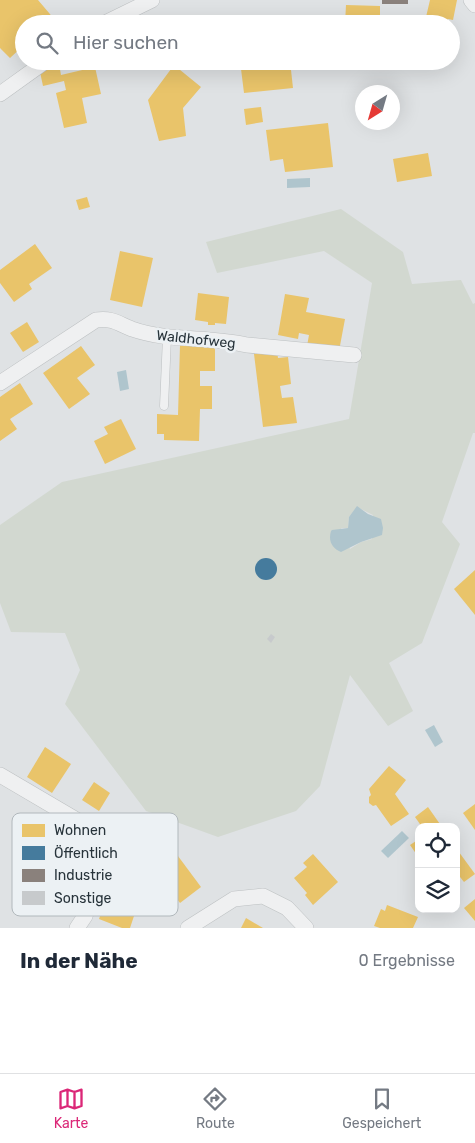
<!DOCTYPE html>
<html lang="de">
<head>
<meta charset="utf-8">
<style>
	:root { --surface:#fff; --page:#f2f2f3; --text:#1f2937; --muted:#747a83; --line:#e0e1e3; --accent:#db2777 }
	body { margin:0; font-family:Rubik,sans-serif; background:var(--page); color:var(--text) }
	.controls { position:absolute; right:15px; bottom:15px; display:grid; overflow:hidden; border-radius:10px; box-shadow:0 5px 20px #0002 }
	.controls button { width:45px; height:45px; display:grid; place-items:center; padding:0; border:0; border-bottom:1px solid var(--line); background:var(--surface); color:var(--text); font:25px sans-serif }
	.compass { position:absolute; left:355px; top:85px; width:45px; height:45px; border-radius:50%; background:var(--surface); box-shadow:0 5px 20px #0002; rotate:217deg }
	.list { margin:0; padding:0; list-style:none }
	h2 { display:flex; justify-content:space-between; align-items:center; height:65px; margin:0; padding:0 20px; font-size:21px }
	h2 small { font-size:16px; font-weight:400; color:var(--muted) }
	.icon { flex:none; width:28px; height:28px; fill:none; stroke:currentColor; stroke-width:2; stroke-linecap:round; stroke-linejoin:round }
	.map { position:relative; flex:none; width:475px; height:928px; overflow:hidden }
	.search { position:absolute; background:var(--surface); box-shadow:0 5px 20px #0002; left:15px; right:15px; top:15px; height:55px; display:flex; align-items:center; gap:12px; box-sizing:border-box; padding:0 18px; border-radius:28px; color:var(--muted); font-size:19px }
	.sheet { height:145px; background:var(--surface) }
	nav { display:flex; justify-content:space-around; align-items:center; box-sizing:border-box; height:70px; border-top:1px solid var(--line); background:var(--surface); font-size:14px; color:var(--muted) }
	nav a { display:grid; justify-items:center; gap:2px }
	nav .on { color:var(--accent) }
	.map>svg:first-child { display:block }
</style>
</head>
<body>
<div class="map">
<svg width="475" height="928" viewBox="0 0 475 928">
	<rect width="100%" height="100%" fill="#dfe2e4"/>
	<path fill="#d2d8d0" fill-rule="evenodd" d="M341,209L403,252L412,284L461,280L473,304L475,303V433H473L442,522L460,544L422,643L389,663L413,711L388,726L350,675L320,786L296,811L218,837L146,811L65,704L80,670L65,633L11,632L0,603V525L62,482L349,419L372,283L324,251L217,273L206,242ZM357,507L373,515L372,539L361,542L350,549L341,528H348L349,517Z"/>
	<g fill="#afc5cd">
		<path d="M310,178V187L287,188V179Z"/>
		<path d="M126,370L129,389L120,391L117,372Z"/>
		<path d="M357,506L368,514L381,519L383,528L382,535L361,542L341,552C332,548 328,541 331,531L332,530L348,528L349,517Z"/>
		<path d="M434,725L443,742L435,747L425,730Z"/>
		<path d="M402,831L409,838L388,858L381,851Z"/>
	</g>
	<g fill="#e9c46a">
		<path d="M0,0H38L55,20L50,24H24V45L10,58L0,48Z"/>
		<path d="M430,0H457L453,20L448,19L447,23L439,21L440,18L438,17V20L426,17Z"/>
		<path d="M346,5L380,6V24H345Z"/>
		<path d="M240,61H290L293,88L244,93Z"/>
		<path d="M59,64L61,75L95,67L101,94L82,98L87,123L64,128L56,93L66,90L64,81L43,86L40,72Z"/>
		<path d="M174,65L201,87L183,108L186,136L159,141L148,100Z"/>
		<path d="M261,107L263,122L246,125L244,109Z"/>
		<path d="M328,123L333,167L285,172L283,159L270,161L266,130Z"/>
		<path d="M428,153L432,176L397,182L393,159Z"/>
		<path d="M87,197L90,207L79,210L76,200Z"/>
		<path d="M35,244L52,268L29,284L32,289L14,302L0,283V270Z"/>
		<path d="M120,251L153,258L142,307L110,300Z"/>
		<path d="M198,293L229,297L226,324L215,323V325H208V322L195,320Z"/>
		<path d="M285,294L309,298L306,312L345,319L339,351L307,346L309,335L299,333L298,339L278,335Z"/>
		<path d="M27,322L39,342L23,352L10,333Z"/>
		<path d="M180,345L215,346V371H200V386H212V409H200L199,441L164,440V434H157V414L178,415Z"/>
		<path d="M81,346L95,365L77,378L90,394L69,409L43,373Z"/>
		<path d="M277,351L278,358L288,357L291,384L280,386L282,398L293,397L297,423L263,427L254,354Z"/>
		<path d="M20,383L33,404L10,419L17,429L0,441V397Z"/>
		<path d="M121,419L136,449L105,464L94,441L108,434L104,427Z"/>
		<path d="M475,570V615L454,589Z"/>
		<path d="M45,747L71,764L52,793L27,777Z"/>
		<path d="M389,766L406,780L395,794L409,814L391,826L376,805L373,806L369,803V797L371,795L369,789Z"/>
		<path d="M94,782L110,793L99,811L82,800Z"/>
		<path d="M475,804V830L463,813Z"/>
		<path d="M428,807L442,827H422L415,817Z"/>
		<path d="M419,839V858L410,845Z"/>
		<path d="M456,848L475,874L464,882L456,872Z"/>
		<path d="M175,852L201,887L180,903L154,869Z"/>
		<path d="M313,854L338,882L313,905L305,895L307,893L294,878L307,867L303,863Z"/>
		<path d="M110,887L140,898L130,928H122L99,919Z"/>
		<path d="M475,899V921L464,908Z"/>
		<path d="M387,905L418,917L413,928H380L374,926L381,909L385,911Z"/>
		<path d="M246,918L263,928H241Z"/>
	</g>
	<circle fill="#457b9d" cx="266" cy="569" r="11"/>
	<rect fill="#8a817c" x="382" y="0" width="26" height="4"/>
	<path fill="#c7cacc" d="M271,634L275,637L271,643L267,639Z"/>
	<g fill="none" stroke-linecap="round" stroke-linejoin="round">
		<g stroke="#bdc0c2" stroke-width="9">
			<path id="lane" d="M164,406L167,337"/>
		</g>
		<g stroke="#bdc0c2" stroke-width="16">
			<g id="street">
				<path d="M471,0L475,5"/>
				<path d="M103,24L152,0"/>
				<path d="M0,94L46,61"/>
				<path d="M0,383L96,320C113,318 117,323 132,329C169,342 209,336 247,345L354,355"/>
				<path d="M0,775L80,822L98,847V878L85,916L77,928"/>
				<path d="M188,928L234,899L263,896L287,908L306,928"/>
			</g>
		</g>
		<use href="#lane" stroke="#eff0f1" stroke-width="8"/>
		<use href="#street" stroke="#eff0f1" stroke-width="15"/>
	</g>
	<g text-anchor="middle" stroke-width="5" stroke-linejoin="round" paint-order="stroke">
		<g font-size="14" fill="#28343b" stroke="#ecf1f4">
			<text transform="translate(196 339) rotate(6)" y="5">Waldhofweg</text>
		</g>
	</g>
	<rect x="12" y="813" width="166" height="103" rx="8" fill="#ecf1f4" stroke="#b1b8bc" stroke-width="1"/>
	<rect x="22" y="824" width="23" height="13" fill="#e9c46a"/>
	<rect x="22" y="846" width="23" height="14" fill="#457b9d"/>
	<rect x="22" y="869" width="23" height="13" fill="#8a817c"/>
	<rect x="22" y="891" width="23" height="14" fill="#c7cacc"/>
	<g font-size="14" fill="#28343b">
		<text x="54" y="835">Wohnen</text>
		<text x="54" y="858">Öffentlich</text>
		<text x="54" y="880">Industrie</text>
		<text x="54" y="903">Sonstige</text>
	</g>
</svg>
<div class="controls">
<button><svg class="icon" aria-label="locate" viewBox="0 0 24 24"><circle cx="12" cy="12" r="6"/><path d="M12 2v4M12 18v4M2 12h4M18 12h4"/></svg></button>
<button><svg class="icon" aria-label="layers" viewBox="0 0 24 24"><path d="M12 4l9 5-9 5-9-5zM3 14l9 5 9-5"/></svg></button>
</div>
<svg class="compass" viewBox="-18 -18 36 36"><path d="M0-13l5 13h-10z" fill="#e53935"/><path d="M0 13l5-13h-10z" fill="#747a83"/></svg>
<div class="search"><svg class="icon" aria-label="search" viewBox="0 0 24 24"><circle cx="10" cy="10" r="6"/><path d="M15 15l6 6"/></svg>Hier suchen</div>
</div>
<section class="sheet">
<h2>In der Nähe<small>0 Ergebnisse</small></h2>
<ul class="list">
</ul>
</section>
<nav>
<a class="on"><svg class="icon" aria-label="map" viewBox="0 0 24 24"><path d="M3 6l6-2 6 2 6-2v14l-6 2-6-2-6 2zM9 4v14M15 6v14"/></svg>Karte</a>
<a><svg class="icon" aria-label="directions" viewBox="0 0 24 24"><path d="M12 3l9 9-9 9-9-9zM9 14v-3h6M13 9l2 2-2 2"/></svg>Route</a>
<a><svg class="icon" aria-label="saved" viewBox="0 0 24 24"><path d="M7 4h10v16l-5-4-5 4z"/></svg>Gespeichert</a>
</nav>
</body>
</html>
